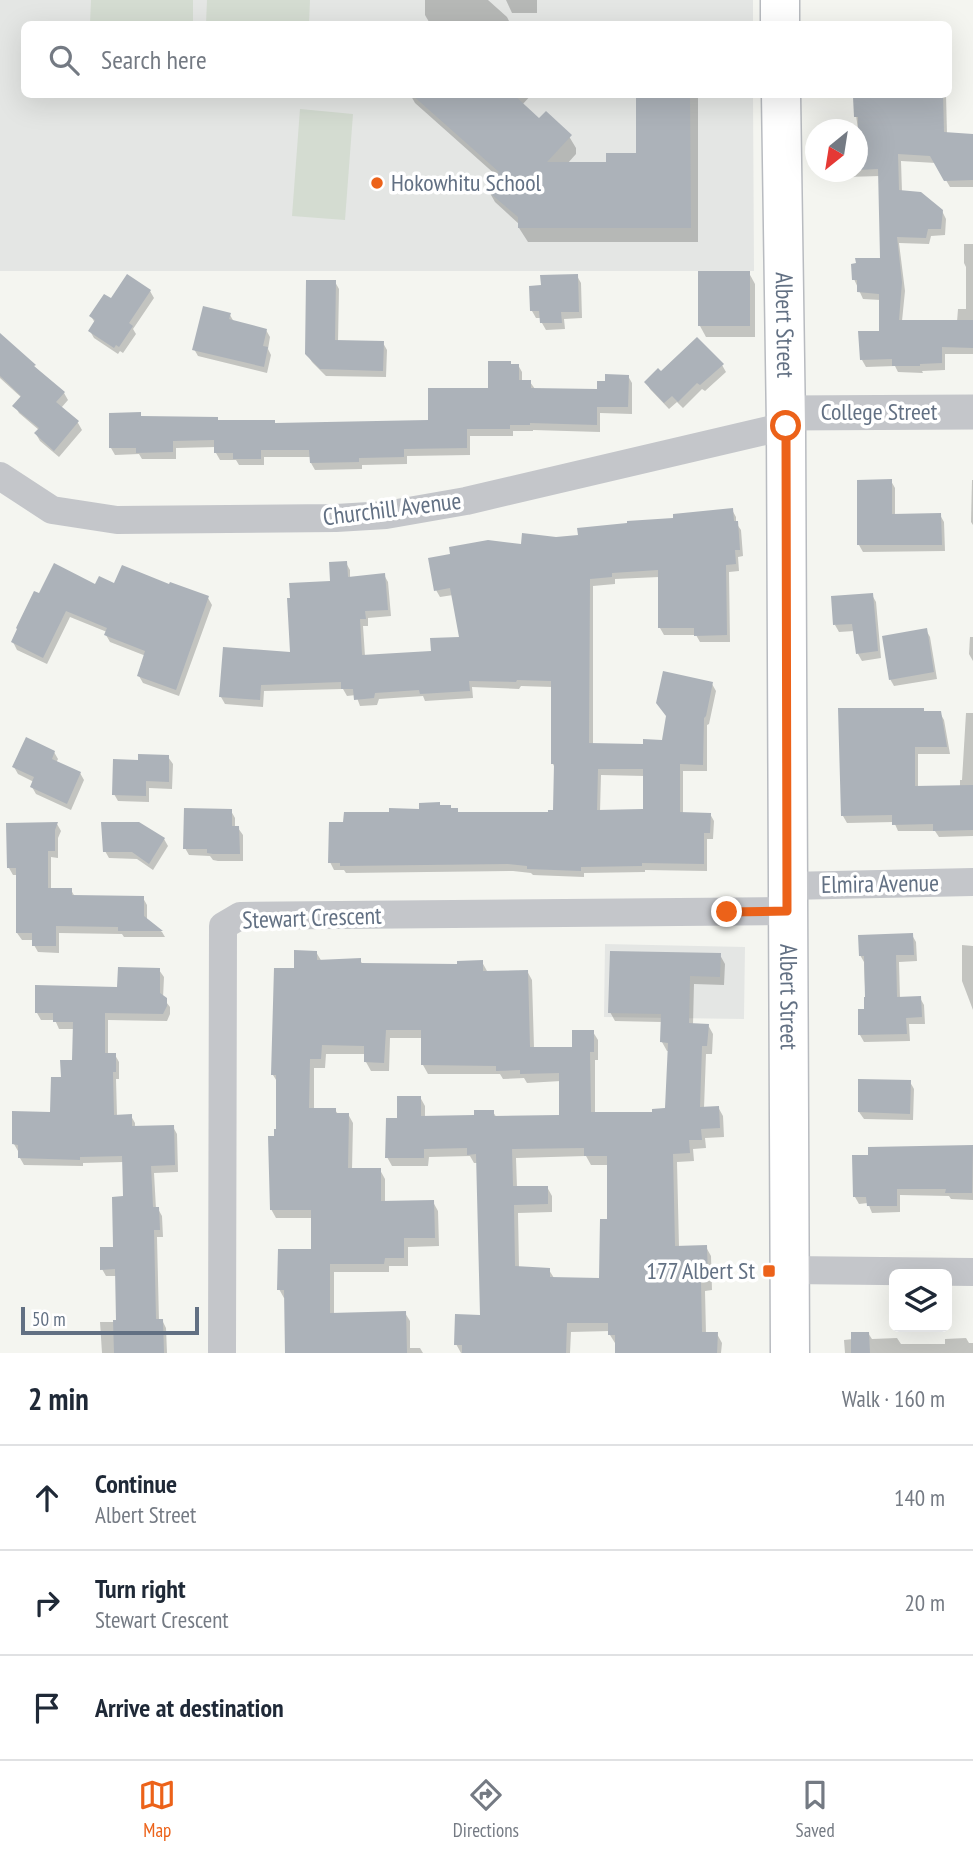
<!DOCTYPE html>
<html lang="en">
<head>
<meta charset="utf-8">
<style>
	:root { --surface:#fff; --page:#f2f2f3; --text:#1f2937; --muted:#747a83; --line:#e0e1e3; --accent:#ec6219 }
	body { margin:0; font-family:"PT Sans Narrow",sans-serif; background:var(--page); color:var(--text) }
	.controls { position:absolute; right:21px; bottom:21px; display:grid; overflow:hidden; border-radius:10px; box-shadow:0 7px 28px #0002 }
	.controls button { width:63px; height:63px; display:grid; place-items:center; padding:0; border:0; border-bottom:2px solid var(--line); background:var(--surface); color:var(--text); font:35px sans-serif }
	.compass { position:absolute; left:805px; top:119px; width:63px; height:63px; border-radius:50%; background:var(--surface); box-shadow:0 7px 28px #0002; rotate:210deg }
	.scale { position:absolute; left:21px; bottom:18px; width:178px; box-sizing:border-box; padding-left:7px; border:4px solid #627083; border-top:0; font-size:19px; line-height:24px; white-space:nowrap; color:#627083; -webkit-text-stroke:5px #fff; paint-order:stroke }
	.stop { position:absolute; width:21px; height:21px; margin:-16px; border:5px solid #ec6219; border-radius:50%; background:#fff }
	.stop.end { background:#ec6219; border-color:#fff; box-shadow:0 2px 7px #0008 }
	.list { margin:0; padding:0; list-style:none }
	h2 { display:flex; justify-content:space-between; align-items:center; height:91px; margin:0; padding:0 28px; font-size:30px }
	h2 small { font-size:23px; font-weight:400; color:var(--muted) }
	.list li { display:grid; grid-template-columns:46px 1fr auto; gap:21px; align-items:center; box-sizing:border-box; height:105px; padding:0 28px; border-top:2px solid var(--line) }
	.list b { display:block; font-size:26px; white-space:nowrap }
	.list p { margin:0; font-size:23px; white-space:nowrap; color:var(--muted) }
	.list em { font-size:23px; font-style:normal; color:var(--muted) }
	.icon { flex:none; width:38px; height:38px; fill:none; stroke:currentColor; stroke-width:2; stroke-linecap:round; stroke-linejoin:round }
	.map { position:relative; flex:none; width:973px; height:1353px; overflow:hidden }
	.search { position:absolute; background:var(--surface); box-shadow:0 7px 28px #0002; left:21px; right:21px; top:21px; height:77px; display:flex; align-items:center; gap:18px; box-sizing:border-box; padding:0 24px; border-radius:10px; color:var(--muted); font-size:26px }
	.sheet { height:406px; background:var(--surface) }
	nav { display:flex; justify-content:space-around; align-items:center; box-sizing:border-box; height:98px; border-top:2px solid var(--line); background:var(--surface); font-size:19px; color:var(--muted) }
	nav a { display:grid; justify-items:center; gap:4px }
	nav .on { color:var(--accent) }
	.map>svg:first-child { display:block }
</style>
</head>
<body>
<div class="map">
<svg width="973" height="1353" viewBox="0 0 973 1353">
	<rect width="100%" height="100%" fill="#f4f5f0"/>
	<g fill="#e4e6e4">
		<path d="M0,0H753V24H24V94L753,95L754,271H0Z"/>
		<path d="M605,944L745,947L744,1019L604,1017Z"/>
	</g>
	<g fill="#d4dcd1">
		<path d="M91,0H193V24H90Z"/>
		<path d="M207,0H310L309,24H206Z"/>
		<path d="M300,109L353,114L345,220L292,216Z"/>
	</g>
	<g fill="#0003" fill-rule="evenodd">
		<path d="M425,0H488L507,17L510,23L429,22L425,15Z"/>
		<path d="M506,0H537V13H512Z"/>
		<path d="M410,94H532L522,105L540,121L567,133L576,148V154L567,164H608L638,154V94H698V242H528L519,228V224L495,202L487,188L497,176L415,103Z"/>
		<path d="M870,94H946L947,134L973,136V187H950L936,163L901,161L902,192L942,211L946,219L945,235L931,236L929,244L899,243L905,291L902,321L957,322L958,309H966V267L964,263V244H973V354H945V370L922,371L923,373L898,372L895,366L866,367L862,360L881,333V300L863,299L854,279L881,259L880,176L846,177L843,172H858V130L854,99L871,98Z"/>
		<path d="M749,273L755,284V337H706L700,326Z"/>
		<path d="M577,276L581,283L582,318L564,319L565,329L546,330L542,323L541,318H536L532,311L543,287Z"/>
		<path d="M335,282L339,289L338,342L383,343L387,350L386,377L326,376L312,362L307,354Z"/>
		<path d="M150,291L154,298L133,329L136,334L123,353L120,351L118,354L94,338L90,331L95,323L91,316L111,301Z"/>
		<path d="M230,315L234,322L266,330L270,337L268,349L271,355L267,373L198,356L194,349Z"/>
		<path d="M0,343H9L34,366L37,371L64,393L68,400L61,408L78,423L82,430L59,457L40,441L36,434L39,430L19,413L15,406L22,398L0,378Z"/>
		<path d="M511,365H518L522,372V382H530L535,389L599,391L628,376L632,383V414L600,413V432L533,430V431H513V436H470V455L407,456V464L362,465V469L315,470L311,463V457H264V465H239L236,460H220L216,453V447L176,448V459H142L139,454L115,455L111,448L142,418L217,419L219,422L276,425L430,422L490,389Z"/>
		<path d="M722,365L726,372L705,391L702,389L683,408L677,402L669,409L650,389L646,382Z"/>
		<path d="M972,480H973V525L971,522Z"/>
		<path d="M891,481L895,488V515H940L944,522L945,551L863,552L859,545Z"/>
		<path d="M732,510L736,517V523L741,530L743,556L738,557L739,571L729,572L730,642H700L696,635H664L660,628L659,577L615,579V584L593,586V744L645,745L664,741L712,684L716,691L709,724L707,725V771H683V814H710L714,821L713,839H707V871L645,870V872L584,873V877L533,875L531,873L513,871L346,873L344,870H334L330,862L345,824L391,814L441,807L457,810L459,814L555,812V768L553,764V687L521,686L519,689L472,687L473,698L425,701L423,696L379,699L377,705L360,706L356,695L347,696L343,689L264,691L263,707L225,704L221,697L292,654L332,583L346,563L350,570V578L384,575L388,582L391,616L368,618V626H363L365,656L433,652L461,639L453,595L440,597L436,590L522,546ZM601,775L645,776V811L600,812Z"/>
		<path d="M115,585L170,587L208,598L212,605L179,696L143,683L139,676L146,656L110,642L106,635L107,632L70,617L47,664L17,650L13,642L40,595L96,586Z"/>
		<path d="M872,595L876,602L881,658L862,661L858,654L854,631L839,632L835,625Z"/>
		<path d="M926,630L930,637L937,679L894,686L890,679Z"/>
		<path d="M970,637H973V661L969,654Z"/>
		<path d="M924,713H940L944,720L950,754H918V788L960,787V780H962L966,713H973V836L939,837L935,831H898L894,822L847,823L843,816Z"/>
		<path d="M54,752L58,759L56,763L80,773L84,780L71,810L36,794L32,787L34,782L18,774L14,767Z"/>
		<path d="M168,757L173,764L172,789L149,788V802L118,801L114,794L140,762Z"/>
		<path d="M231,811L235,818V828H238L243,835V861H218L213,860L210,856L189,855L185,848Z"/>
		<path d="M57,824L61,831L58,838V858L51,857V890H71L75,897L143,898L147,905V921L162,932L165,937H124L122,934L59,933V953L38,952L34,945V940H22L17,933L18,875H13L9,868L8,825Z"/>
		<path d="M164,839L168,846L153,870L137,859L109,858L105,851Z"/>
		<path d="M912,935L916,942L917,961L899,962L900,998H920L924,1005L925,1024H909L910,1041L864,1042L860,1035L866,1011L864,962L860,955Z"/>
		<path d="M973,943V1010L962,981V945L973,946Z"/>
		<path d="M316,952L322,962L360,960L363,965L458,966L482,962L487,971H527L532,980L534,1048L574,1049L593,1032L598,1040V1060H595V1114H654L667,1110L670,1051H667L662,1042V1022L615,1021L610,1012L720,955L725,964L724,985L694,984L693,1025H708L713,1034L712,1054H706L704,1108L718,1107L723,1116L724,1137L705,1138L706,1148L693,1149L694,1161L677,1162L679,1247H706L711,1256L712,1290L705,1291L706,1334H717L722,1343L721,1353H616L617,1343H615L610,1335V1331L571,1332L570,1353H461L456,1344L482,1316L478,1163H474L470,1156L429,1157L428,1166H392L387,1157L399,1120L420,1097L425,1106V1118L476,1117L493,1112L497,1118L560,1117L561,1081L527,1083L524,1078L503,1079L500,1074H428L423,1065V1038H390L389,1071H371L366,1062V1054H326L325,1068H314V1110H335L338,1114H348L353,1123L352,1170H380L385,1179V1202H433L438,1211L439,1246L408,1247V1266H389V1272H334V1315L405,1313L410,1321V1348H420L423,1353H287L286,1298H284L279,1289L313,1251V1218H276L271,1209L276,1138L278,1131V1083L273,1075L295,970ZM586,1156L591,1165H609V1220L600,1280L554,1278L549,1270L519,1268L518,1213L552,1212V1196L547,1187L517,1188L516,1158Z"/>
		<path d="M159,970L164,977L163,998L170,1007V1014L167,1021L108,1020V1055H115L119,1062V1079H116L117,1116H131L135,1123V1128L173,1127L177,1134L178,1172L154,1173L156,1209H158L162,1216L163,1237H157L159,1321L162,1320L166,1328L167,1353H102L100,1322H118L117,1276H106L102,1269L115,1249L124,1198V1162L83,1163V1166L24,1165L20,1158V1151H18L14,1144L52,1113L62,1079L74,1061L75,1029H59L55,1020H41L37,1013L119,988Z"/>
		<path d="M910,1082L914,1089L913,1120L864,1119L859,1112Z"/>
		<path d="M973,1147V1200L951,1199L949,1196L900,1195V1212L872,1213L868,1203L859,1204L855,1197L870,1157V1149Z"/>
		<path d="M868,1333L872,1339L897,1338L901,1344H945V1339L966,1338L969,1343H973V1353H845L844,1340L853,1339Z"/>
	</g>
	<g fill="#acb2b9" fill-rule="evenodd">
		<path d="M411,94H513L539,118L546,111L572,135L547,162H606V153H636V94H690L691,228H518V217L484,188L499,172Z"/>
		<path d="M871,94H943L944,132L973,134V180L944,181L930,156L898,154L899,190L921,192L943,210L941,229H928L926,238L897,237L902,282L899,320H973V348L942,347V363L920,364V366H892V359L860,360L858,331H879V294L857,292V280H852L851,264L856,263L855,258H880L878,169L858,170V117H854L853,97L871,96Z"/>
		<rect x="698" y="271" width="52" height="55"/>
		<path d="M127,274L151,290L129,323L133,326L119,347L116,345L114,348L88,331L95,320L89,316L104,294L111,298Z"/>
		<path d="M578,274L579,312H561L562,323H540L539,311H530L529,286L541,285L540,275Z"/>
		<path d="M306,280H336L335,340L384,341L383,371L320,369L305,354Z"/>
		<path d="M203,306L231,313L229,319L267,329L263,346L268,347L264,367L192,350Z"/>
		<path d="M0,333L36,365L34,366L65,392L56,402L79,421L54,451L34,433L39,428L12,406L21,396L0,376Z"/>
		<path d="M697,337L724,364L700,385L697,383L678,402L672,396L664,403L644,382L658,368L661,371Z"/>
		<path d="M488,361H511V364H519V380H531V388L597,389V381H605V374L629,375L628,407H597V425L530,423V425H510V429H467V448L404,449V457L359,458V462L310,463L309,450H261V459H233V453H214V440L173,441V452L136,453V448H109V413L141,412V416L218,417V420H275V423L428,420V388H488Z"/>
		<path d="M892,479V514L941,513L942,545H857V480Z"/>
		<path d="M733,508L734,521H738L740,550H735L736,564L726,565L727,635L694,636V628H658V570L612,573V577L590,579L589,743L643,744V739L662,740L666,716L656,703L663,671L713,682L706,716L704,718L703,765L680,764V812L711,813L710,833H704V864L642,863V866L581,867V871L527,869V866L508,864L340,866V863H328L329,822H343L344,812H389V808L419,809V803L440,802V805H451V808H458V812H548V810H553L554,764H551V681L517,680L516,682L469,681L470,691L420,694L419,690L375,693L374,698L354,700L353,689H341V682L261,685L260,700L219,697L223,647L290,652L287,598H290L289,583L330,581L329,562L347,561L348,577L385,573L388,610L365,611L366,619H360L362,655L431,651L430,638L459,637L450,588L434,591L428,558L450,554L449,547L488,540L521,544L522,533L556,537L578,535L577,528L627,523V521L673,518V514ZM598,769H643V809L597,810Z"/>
		<path d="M54,563L95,584L99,576L114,583L122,565L169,584L170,582L209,596L176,690L137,676L145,651L104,635L107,628L66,611L43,658L11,642L17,629L16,628L34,591L39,593Z"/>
		<path d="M873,593L878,651L856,654L852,624L833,625L831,596Z"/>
		<path d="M927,628L934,672L889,680L882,636Z"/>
		<path d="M838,708H924V711H941L947,747H915V786L973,785V830L933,831V824L892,825V815L841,816Z"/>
		<path d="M26,737L55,751L52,759L81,772L67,804L30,787L34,777L12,767Z"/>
		<path d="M138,754L169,755V782L146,781V796L112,795L113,759L138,760Z"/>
		<path d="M184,808L232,809V826H239L240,854H213L207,853V849H183Z"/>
		<path d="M58,822L55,830V851H48V888H72V895L144,896V916L163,931H118V927L56,926V946H32V933H16V868H7L6,823Z"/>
		<path d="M101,822H139L165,838L149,864L132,852H103Z"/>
		<path d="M913,933L914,955H896L897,997L921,996L922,1017L906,1018L907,1034L858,1035V1009H864V997H865L864,956H859L858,935Z"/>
		<path d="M294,950L317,951V960L361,958V963L457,964V961L483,960V971L528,970L530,1047H572V1030H594V1052H590L591,1112H652V1109L665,1108L668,1043L660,1042L661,1014L608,1013L610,951L721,953L720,977L690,976L689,1023L709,1024L707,1046H702L700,1107L719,1106L720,1128L701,1129L702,1140H689L690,1153L673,1154L675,1246L707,1245L708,1282H701L702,1332H718L717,1353H615V1335H608V1323H567L566,1353H462V1345H454L455,1314L480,1315L476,1154L467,1155V1148L424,1149V1158H385L386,1118H397V1096H421V1116L474,1115V1110H494V1116L559,1115V1073L520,1074V1070L496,1071V1066L421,1065V1030H386L384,1063L364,1062V1046L322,1045L321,1059H310L309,1108H336V1113H349L348,1168H381V1201L434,1200L435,1238H404V1258H385L384,1264H330V1313L406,1311L407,1353H285L284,1290H277L278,1249H311V1210H270L268,1136H274V1129H276V1075H271L274,968H294ZM584,1148V1156H607V1219H600L599,1278L550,1277V1268L515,1266L514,1205L548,1204V1186H513L512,1149Z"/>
		<path d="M118,967L160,968V993L167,998V1006L163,1014L105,1013V1053H116V1072H113L114,1115L132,1114V1126L174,1125L175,1165L151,1166L153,1207H159L160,1230H154L156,1319H163L164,1353H114L113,1320H116L115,1269L100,1270V1247H113L112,1197L123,1196L122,1156L80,1157V1160L18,1158V1145L12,1144V1111L50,1112L51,1077H61L60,1060H72L73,1022H53V1013H35V985L117,987Z"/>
		<path d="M858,1079L911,1080L910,1114L858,1112Z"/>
		<path d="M973,1145L972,1193H945L946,1189H897V1206H867L866,1197H853L852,1155H868V1147Z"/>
		<path d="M851,1332H869L870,1353H851Z"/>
	</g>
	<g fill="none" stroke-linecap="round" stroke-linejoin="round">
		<g stroke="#b8bbc0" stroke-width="41">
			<g id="secondary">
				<path d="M780,0V24"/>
				<path id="s1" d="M781,94L786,426L790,1353"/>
			</g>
		</g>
		<g stroke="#c4c6ca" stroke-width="28">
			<path d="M0,476L52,510L117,520L336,518L386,515L466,501L786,426"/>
			<path d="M787,886L973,882"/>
			<path d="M790,1270L973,1272"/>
			<path d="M222,1353L223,926L240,916L787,911"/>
		</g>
		<path stroke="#c4c6ca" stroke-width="35" d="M785,413L973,412"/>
		<use href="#secondary" stroke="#fff" stroke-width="38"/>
	</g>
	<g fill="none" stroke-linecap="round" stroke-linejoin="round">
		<path stroke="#ec6219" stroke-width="9" d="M727,912L787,911L786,426"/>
	</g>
	<g fill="#ec6219" stroke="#fff" stroke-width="2.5">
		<circle cx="377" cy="183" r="7"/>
		<rect x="762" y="1264" width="14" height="14" rx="3.5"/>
	</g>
	<g text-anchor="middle" stroke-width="7" stroke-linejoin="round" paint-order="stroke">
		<g font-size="24" fill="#627083" stroke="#fff" text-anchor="start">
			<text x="391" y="191">Hokowhitu School</text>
			<text x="755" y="1279" text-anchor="end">177 Albert St</text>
		</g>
		<g font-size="24" fill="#627083" stroke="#fff">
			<text dy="8" stroke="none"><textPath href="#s1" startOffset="231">Albert Street</textPath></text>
			<text x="879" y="420">College Street</text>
			<text transform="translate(392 509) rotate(-7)" y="8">Churchill Avenue</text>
			<text transform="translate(880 884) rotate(-1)" y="8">Elmira Avenue</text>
			<text transform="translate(312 918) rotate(-2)" y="8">Stewart Crescent</text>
			<text dy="8" stroke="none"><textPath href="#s1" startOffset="903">Albert Street</textPath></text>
		</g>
	</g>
</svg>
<div class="controls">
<button><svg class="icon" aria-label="layers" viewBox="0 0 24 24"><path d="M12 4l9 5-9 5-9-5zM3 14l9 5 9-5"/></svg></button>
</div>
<svg class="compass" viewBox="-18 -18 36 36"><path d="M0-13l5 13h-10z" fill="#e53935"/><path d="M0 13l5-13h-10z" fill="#747a83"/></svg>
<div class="scale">50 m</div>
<div class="stop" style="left:786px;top:426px"></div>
<div class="stop end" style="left:727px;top:912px"></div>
<div class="search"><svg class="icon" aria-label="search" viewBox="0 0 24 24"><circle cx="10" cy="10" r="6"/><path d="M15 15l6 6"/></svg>Search here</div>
</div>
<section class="sheet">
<h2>2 min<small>Walk · 160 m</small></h2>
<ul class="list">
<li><svg class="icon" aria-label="ahead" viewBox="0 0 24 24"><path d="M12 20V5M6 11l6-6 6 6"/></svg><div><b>Continue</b><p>Albert Street</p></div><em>140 m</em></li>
<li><svg class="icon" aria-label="right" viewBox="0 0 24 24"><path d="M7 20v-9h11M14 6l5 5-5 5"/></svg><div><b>Turn right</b><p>Stewart Crescent</p></div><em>20 m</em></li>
<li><svg class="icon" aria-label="arrive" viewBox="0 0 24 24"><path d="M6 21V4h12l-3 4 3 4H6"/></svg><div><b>Arrive at destination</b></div></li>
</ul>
</section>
<nav>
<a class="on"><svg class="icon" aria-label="map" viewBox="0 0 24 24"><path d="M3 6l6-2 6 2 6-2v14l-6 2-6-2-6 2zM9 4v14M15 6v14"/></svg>Map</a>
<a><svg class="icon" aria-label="directions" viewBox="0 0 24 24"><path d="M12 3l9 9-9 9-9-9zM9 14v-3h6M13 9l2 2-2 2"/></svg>Directions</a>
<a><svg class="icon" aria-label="saved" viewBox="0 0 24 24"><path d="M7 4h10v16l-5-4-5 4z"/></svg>Saved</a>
</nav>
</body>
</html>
